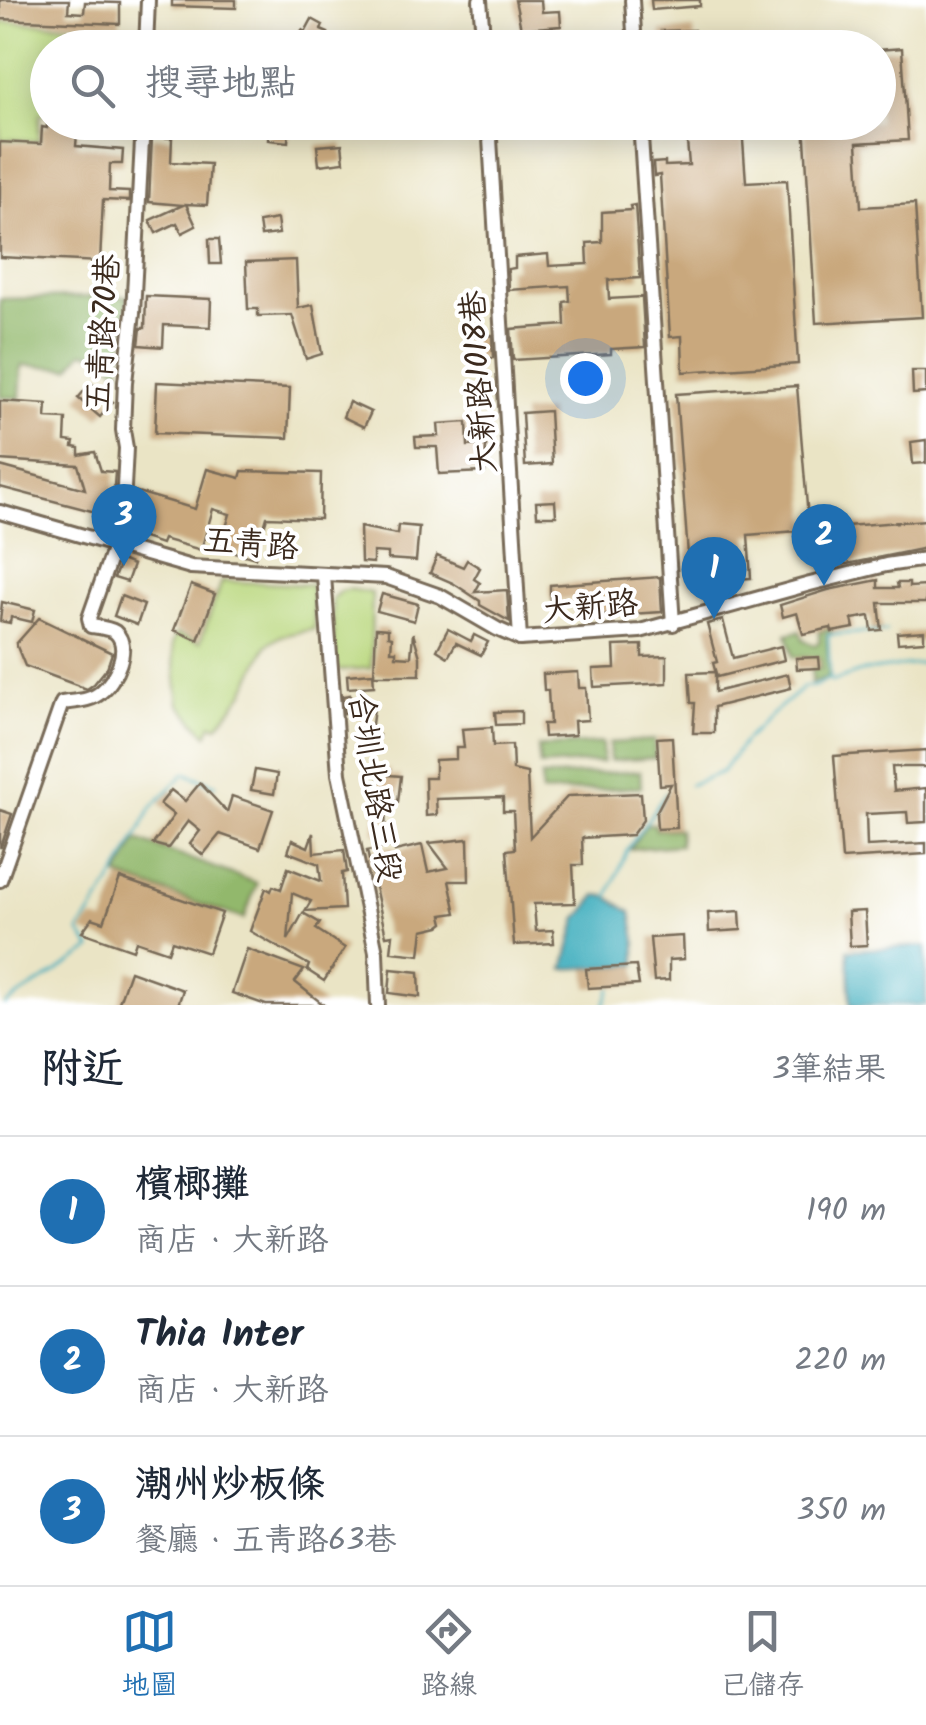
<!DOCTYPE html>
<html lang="zh-TW">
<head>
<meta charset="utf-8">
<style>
	:root { --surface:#fff; --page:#f6f6f7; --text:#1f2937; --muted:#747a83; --line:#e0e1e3; --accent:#1f6fb2 }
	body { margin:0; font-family:Kalam,"LXGW WenKai TC",sans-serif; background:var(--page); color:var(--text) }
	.you { position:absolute; left:585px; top:378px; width:35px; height:35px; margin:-25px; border:8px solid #fff; border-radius:50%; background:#1a73e8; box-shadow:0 0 0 15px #1a73e833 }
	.badge { display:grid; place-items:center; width:65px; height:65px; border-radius:50%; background:var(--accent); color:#fff; font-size:32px; font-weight:700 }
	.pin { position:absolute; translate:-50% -82px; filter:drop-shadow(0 2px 5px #0008) }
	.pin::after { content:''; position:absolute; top:52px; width:35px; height:30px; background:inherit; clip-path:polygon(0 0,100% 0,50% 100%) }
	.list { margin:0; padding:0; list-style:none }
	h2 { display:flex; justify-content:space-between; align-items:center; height:130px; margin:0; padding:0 40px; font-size:42px }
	h2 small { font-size:32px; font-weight:400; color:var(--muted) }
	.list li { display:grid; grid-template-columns:65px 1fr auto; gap:30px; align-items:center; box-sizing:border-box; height:150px; padding:0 40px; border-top:2px solid var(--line) }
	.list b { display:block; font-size:38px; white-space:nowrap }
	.list p { margin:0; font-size:32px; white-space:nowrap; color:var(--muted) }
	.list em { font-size:32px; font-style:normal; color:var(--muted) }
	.icon { flex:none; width:55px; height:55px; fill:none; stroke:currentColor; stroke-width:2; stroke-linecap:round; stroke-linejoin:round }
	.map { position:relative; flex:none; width:926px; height:1005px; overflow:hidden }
	.search { position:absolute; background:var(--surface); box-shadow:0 5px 25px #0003; left:30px; right:30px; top:30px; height:110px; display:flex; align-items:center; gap:25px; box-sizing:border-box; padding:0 35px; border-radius:55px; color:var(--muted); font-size:38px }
	.sheet { height:580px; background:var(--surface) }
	nav { display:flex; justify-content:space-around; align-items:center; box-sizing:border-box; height:140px; border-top:2px solid var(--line); background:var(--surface); font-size:28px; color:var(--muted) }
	nav a { display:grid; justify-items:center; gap:5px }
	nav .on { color:var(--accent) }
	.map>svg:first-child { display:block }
</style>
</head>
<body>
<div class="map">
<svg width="926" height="1005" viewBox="0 0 926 1005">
	<rect width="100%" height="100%" fill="#fff"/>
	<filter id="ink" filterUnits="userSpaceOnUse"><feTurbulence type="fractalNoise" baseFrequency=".01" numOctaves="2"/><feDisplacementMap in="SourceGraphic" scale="20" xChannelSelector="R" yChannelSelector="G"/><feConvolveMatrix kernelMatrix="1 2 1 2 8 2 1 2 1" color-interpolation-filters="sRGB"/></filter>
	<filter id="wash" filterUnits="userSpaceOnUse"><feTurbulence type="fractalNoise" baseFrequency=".0048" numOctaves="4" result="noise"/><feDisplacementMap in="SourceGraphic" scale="40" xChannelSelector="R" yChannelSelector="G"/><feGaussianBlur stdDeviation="2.25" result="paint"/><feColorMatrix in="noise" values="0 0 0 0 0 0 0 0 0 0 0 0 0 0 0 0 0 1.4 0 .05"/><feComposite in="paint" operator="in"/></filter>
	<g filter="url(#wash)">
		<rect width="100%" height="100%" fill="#eae4c5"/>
		<g fill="#b9d77d" stroke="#7a804e" stroke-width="2.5">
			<path d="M0,22L139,28L138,47L48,48L47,114H40L38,141L0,139Z"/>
			<path d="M222,581L311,585L315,629L281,636L267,645L243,694L218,726L212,724L207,735L179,704L172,644L176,634L200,642Z"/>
			<path d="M349,589L372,593L371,668L335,671L332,599L340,591Z"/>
		</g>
		<g fill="#92b86c" stroke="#667145" stroke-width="2.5">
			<path d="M128,296L120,372L98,354L83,352L70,368L22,365L20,398L0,397V299Z"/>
			<path d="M830,629L831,634L827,635L829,677L812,683V669H821L820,657H793L787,634L799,631L804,640L814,645L819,642V632Z"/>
			<path d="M654,740L655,758L610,761L609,743Z"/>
			<path d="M602,743L603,762L540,766L538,747Z"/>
			<path d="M640,771L641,787L542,793L541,777Z"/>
			<path d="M646,824H655L656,830L679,829L680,845L630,849Z"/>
			<path d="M137,840L257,883L244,919L118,876Z"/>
		</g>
		<g fill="#41aebe" stroke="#3e6c6e" stroke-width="2.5">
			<path d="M597,895L606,896L631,912L636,939V965L564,969L577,920Z"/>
			<path d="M926,946V1005H851L848,950Z"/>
		</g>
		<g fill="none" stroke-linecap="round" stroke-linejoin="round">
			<g stroke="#41aebe" stroke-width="2.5">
				<path d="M830,678L831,682L864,671L926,663"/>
				<path d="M689,785L722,772L747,738L772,714L804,687L815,686L830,678L828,635L887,631"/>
				<path d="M608,897L627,850L666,793"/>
				<path d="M5,1005L92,949L79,932L118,872L152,807L185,773L216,785"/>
				<path d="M604,1005L611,989"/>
			</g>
		</g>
		<g id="blocks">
			<g fill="#c9a87d">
				<path d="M0,0H69L68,12L84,13L85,2L120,3V24L0,19Z"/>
				<path d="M172,0H236V8L172,6Z"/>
				<path d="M515,0H541L542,12L560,11L561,26L521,29Z"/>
				<path d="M651,0H700V6L652,10Z"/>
				<path d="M312,19L323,25L321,30L328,33L322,48H291L302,30L305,32Z"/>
				<path d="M694,30L695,48H662L661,31Z"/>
				<path d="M902,48L908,140L857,143L861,207L915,204L922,317L816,323L804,122H878V50Z"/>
				<path d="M47,122H78L76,146L123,150L122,164H110L109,191L129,192V201L103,200L100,262L0,257V142L41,144L42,127L47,128Z"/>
				<path d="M279,122H289L288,142L268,140L269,126L279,127Z"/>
				<path d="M742,127L746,182L787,180L798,364L683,372L682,336L670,337L660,175L654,176L653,163L665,162V166L689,165L686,130Z"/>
				<path d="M152,137L172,138L171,162L210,164L207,205L186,204L196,226L182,233L177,223L156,233L150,220L183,205L149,202Z"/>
				<path d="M342,144L344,162L319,165L317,146Z"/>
				<path d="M635,205L640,278L608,280L609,299L642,297L645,347L611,349V354L513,360L511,329L565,325L564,302L570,301L569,286L509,290L508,269L515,268V257L548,254L549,266L588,264L587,243L602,242V212L631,210L630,206Z"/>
				<path d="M277,219L279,234L261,236L259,222Z"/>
				<path d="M209,239H219L221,264H210Z"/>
				<path d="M296,260L298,308L313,305L322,354L306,359L292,315L258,316V309H248L246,262Z"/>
				<path d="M146,296L211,299L210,327L164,325L163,347L139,345L141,328H145Z"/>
				<path d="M492,335L493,358L470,359L469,346L464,347V337Z"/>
				<path d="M912,371H926V393L913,394Z"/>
				<path d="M157,382L290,388L288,438L155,433Z"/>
				<path d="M91,383L113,402L100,417L78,398Z"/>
				<path d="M797,386L809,530L748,535L751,578L690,582L676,394Z"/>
				<path d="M0,401L47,404L46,418L66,419L65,441L74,442L73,447L79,448V455L95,452L101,471L115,472L113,499L107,515L0,487V466L85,489L78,465L0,460Z"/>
				<path d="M349,402L371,412L364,427L343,417Z"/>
				<path d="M549,411L552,464L525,466L522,413Z"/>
				<path d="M467,422L468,446L486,445L485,472L439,474L437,447H416L415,437L439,436L438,424Z"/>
				<path d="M926,440V463L913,464L911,442Z"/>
				<path d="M207,469L240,478L242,471L321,473L320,519L267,517L255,558L220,548L230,514L213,509L201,550L163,539L161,544L132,534L134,491L195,509Z"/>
				<path d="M555,501L556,516H537L536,502Z"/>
				<path d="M926,520V548L822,569L819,528Z"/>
				<path d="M398,525L419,527L416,561L388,559V553L373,552V563L361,562L360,527L397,534Z"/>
				<path d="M437,556L463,567L467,560L480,568L474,579L480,583L475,592L507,590L509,621L480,605V601L453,583L430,573Z"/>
				<path d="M121,560L133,565L127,582L114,578Z"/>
				<path d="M660,577L662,612L598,616L597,598L581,599V608H574V599L550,600V585Z"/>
				<path d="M878,580V588H898L897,583H909V587L926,586V603H879L882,630L872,631L870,616L852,619L854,628L832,632L831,628L803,634L797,613L783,617L780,605L828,590Z"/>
				<path d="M191,585L215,594L198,640L174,630Z"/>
				<path d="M382,594L418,604L414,621L377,611Z"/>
				<path d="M121,596L144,605L137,625L114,616Z"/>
				<path d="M2,602L35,610L32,622L11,617L10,623L0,621Z"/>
				<path d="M39,618L112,653L107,668L94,684L87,689L25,666L16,644Z"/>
				<path d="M723,620L733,658L781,646L784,660L717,677L713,663L717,662L707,624Z"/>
				<path d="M376,628L388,629V636L392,637L391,651H396V656L411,657L413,633L420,657V675H374Z"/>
				<path d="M448,629L471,641L474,635L488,642L481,655L456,643L448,657L437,650Z"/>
				<path d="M924,631V641L898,643L897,633Z"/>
				<path d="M642,645V657L667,656V683L594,687L593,669L615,668L614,646Z"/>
				<path d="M819,657L820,668L797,669L796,658Z"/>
				<path d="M578,672L579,688H586L588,720L574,721L575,735L544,737L543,724H550L548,690H544L543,674Z"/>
				<path d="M715,672V692L788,674L791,688L714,707V733H693L695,703H691L689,673Z"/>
				<path d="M373,673L374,686L348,688L347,675Z"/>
				<path d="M350,695L352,705L374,708L371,732L379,735L378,743L361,741L364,718L359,717L360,711L344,713L343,696Z"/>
				<path d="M521,711V724L496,725L495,712Z"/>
				<path d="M492,727L493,746L512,745L513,770L527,773L530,837L568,796L641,793L643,820L632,835L582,838L583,865H573L575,903L534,904L536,931L553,930L554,943L514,945L507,850L515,849L513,811H503V797L436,799L437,815L426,816L425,778H435V760L456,759V748H464L462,729Z"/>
				<path d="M672,737L677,828L657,829L656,813L671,784L660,785L657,738Z"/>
				<path d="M926,750V767H892L894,791L926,788V822L908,823L907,812L866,814L867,846L926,843V854L842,859L834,756Z"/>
				<path d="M380,768L390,770L389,775L401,776L398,802L386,800L385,834L374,833Z"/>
				<path d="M255,770L277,774L274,794L251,790Z"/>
				<path d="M200,783L227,812L232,796L273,810L260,848L220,834L203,855L190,844L200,831L188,821L168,848L153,844L174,815L160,804L171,790L185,801Z"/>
				<path d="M0,810L12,814L1,847H0Z"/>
				<path d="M313,833L314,853L344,850L347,872L342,873L344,909L305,911L311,901L292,893L288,940L303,913L320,923L316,929L345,948L324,981L307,970L309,965L250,931L266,888L271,891L273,886L281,889L288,868L321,881L319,864L288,852L292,840L308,847Z"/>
				<path d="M468,839L469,881H449L456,913L442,915L444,923L440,926L423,930L420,955L391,952L393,935L386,936L367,851L394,846L395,851L422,845L428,872L448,868L429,843Z"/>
				<path d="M120,878L222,913L208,953L172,941L168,952L136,941L133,950L82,932L92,918L104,922Z"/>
				<path d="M740,911L741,930L709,932L708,913Z"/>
				<path d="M865,911L867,945L850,946L848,912Z"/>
				<path d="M683,936L684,959L669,960V980L654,981L650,938Z"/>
				<path d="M247,949L304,970L295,982L324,1005H266L232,993Z"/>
				<path d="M636,966L639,985L588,988L586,969Z"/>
				<path d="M391,969L419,972L420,997L389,993Z"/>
				<path d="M130,971L183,990L178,1005H118Z"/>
			</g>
		</g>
	</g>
	<g filter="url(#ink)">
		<use href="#blocks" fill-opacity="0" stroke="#786b58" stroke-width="2.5"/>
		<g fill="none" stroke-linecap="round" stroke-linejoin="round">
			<g stroke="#786b58" stroke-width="18">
				<g id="minor">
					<path d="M480,0L484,48"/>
					<path d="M632,0L635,48"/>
					<path d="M146,48L148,0"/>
					<path d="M489,122L520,639"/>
					<path d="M640,122L673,624"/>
					<path d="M0,512L191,567L386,577L440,596L497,629L520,639L640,631L810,584L886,565L926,559"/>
					<path d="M121,546L126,448L123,430L125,382L133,313L143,122"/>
					<path d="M324,576L339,774L376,952L378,1005"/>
					<path d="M0,880L62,703C76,701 91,701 101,692C115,681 132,647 115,632C109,628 98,627 91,626L89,618L115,544"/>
				</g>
			</g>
			<use href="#minor" stroke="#fff" stroke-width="12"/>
		</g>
	</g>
	<g text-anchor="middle" stroke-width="8" stroke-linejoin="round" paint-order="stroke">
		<g font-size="32" fill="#3b2a1e" stroke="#fff">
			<text transform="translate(102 333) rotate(-86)" y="11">五青路70巷</text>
			<text transform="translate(478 382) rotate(-94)" y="11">大新路1018巷</text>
			<text transform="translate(251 543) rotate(5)" y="11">五青路</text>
			<text transform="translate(590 606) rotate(-5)" y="11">大新路</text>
			<text transform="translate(376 787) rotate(81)" y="11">合圳北路三段</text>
		</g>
	</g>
</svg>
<div class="you"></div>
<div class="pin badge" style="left:714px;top:619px">1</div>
<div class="pin badge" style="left:824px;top:586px">2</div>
<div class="pin badge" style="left:124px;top:566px">3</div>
<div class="search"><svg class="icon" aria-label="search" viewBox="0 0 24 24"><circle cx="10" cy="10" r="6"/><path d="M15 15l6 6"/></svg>搜尋地點</div>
</div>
<section class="sheet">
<h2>附近<small>3筆結果</small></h2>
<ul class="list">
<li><span class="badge">1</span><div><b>檳榔攤</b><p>商店 · 大新路</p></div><em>190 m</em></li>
<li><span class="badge">2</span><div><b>Thia Inter</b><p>商店 · 大新路</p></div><em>220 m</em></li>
<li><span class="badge">3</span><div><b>潮州炒板條</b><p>餐廳 · 五青路63巷</p></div><em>350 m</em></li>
</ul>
</section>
<nav>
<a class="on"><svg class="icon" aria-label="map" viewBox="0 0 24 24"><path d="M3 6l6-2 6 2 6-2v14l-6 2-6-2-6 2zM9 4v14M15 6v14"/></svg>地圖</a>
<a><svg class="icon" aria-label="directions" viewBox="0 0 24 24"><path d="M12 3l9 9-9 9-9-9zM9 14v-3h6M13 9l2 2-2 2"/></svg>路線</a>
<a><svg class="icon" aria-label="saved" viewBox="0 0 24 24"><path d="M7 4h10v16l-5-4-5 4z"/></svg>已儲存</a>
</nav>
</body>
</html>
